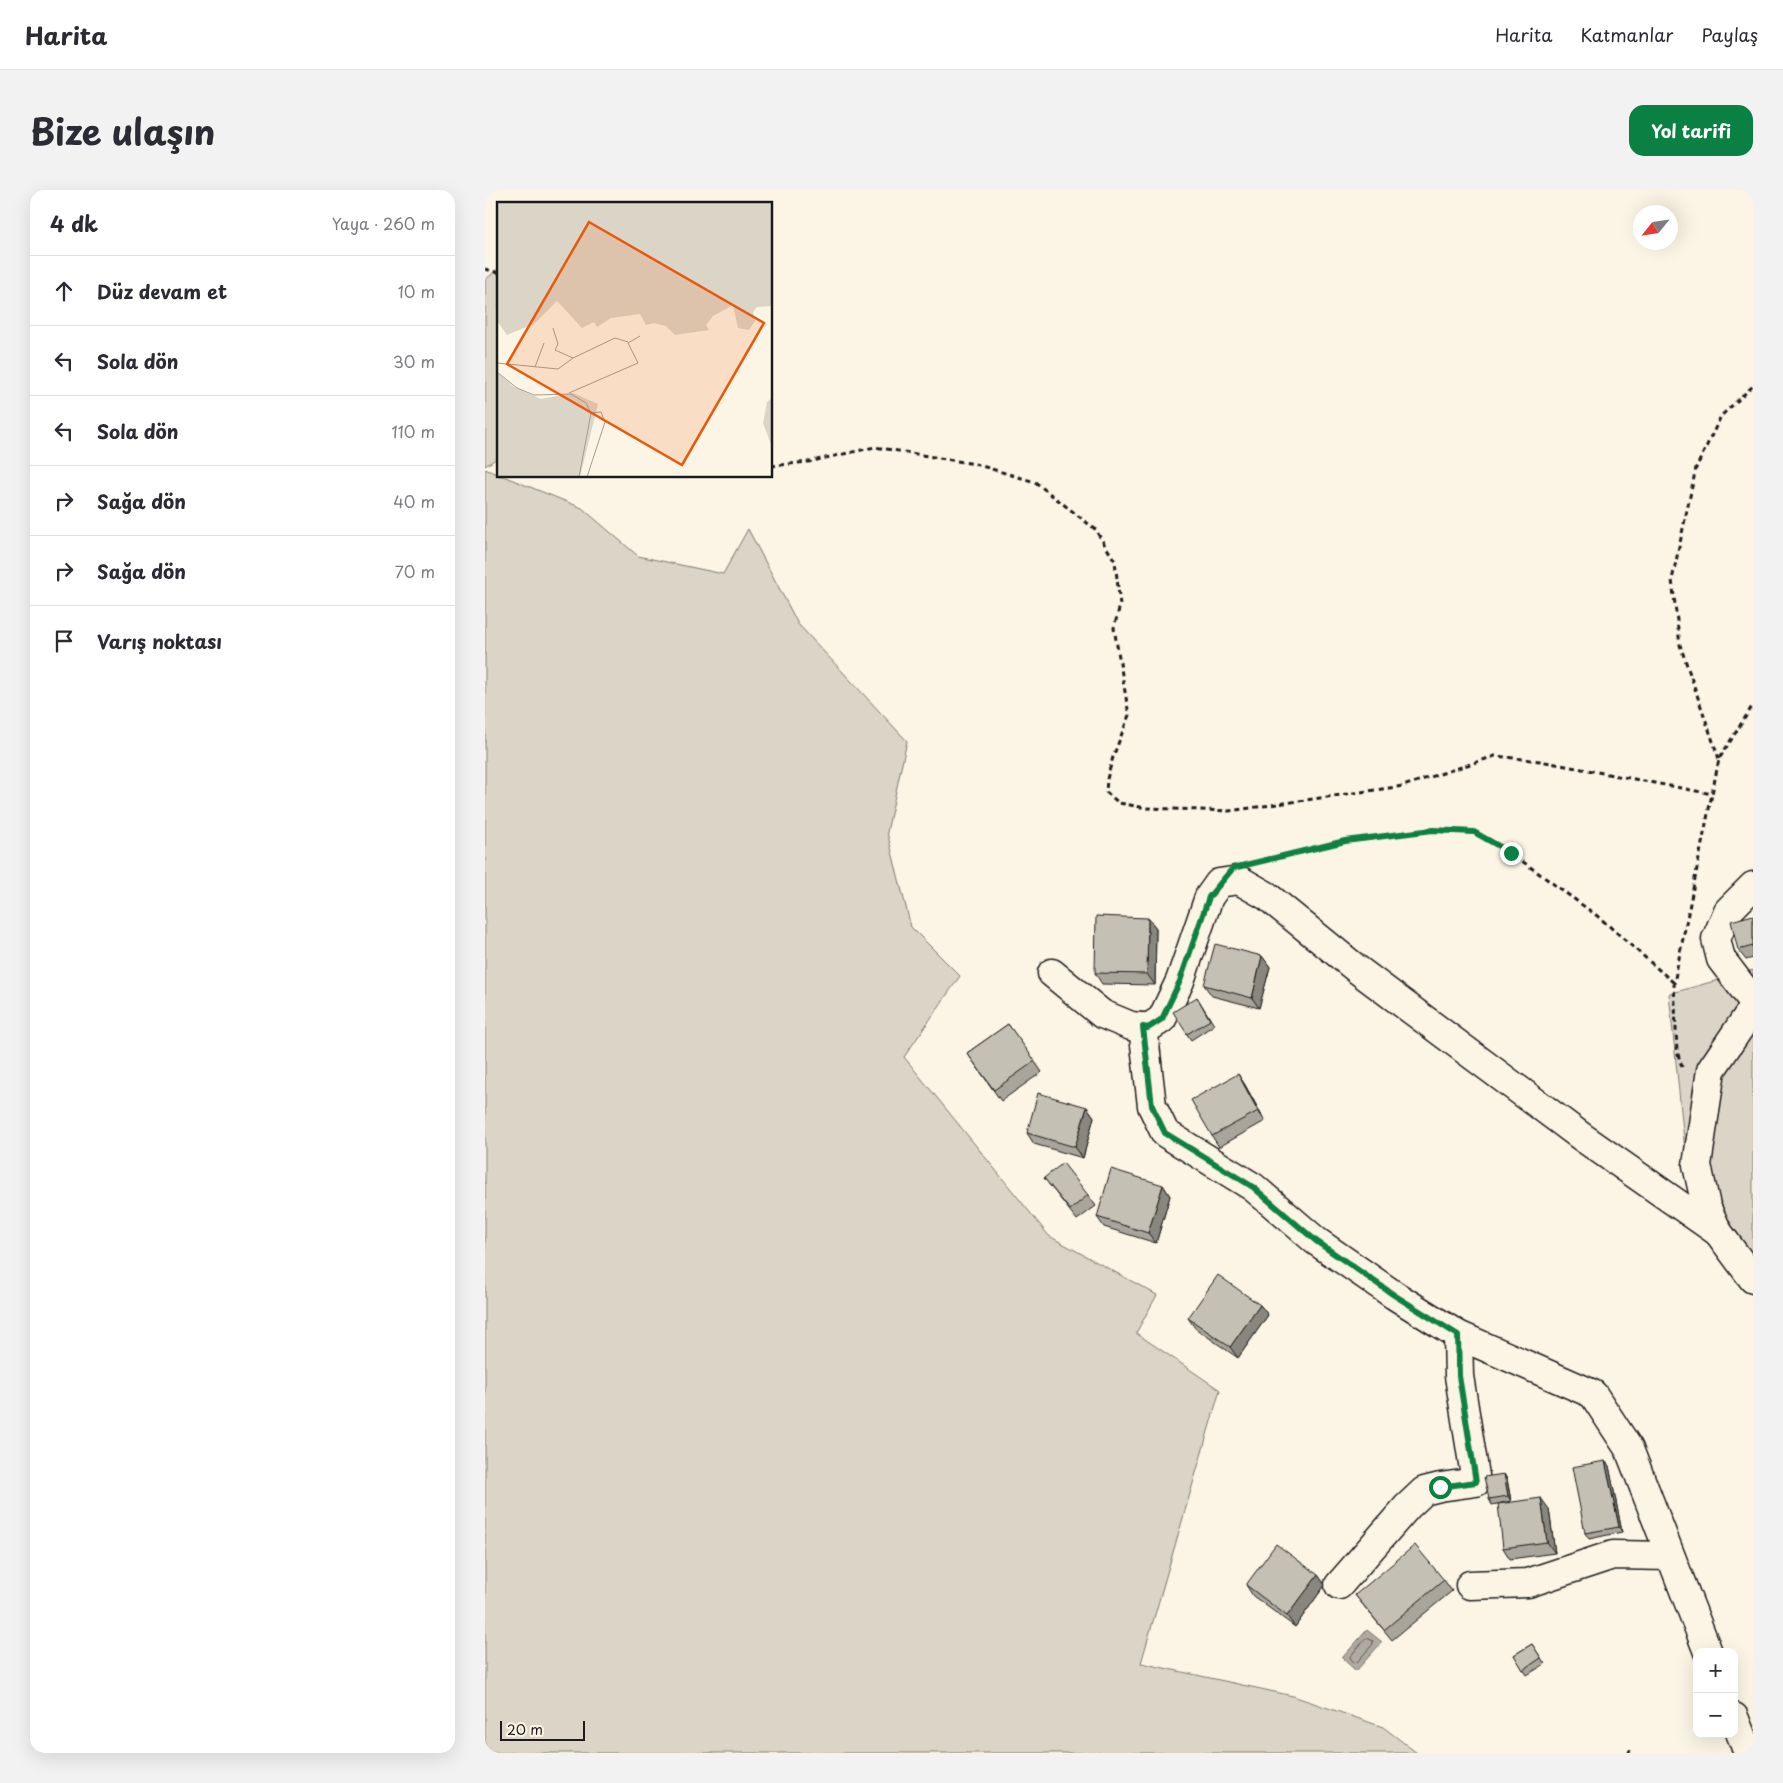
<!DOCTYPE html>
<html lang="tr">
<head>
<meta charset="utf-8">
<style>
	:root { --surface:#fff; --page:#f2f2f3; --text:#2b2b33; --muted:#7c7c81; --line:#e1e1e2; --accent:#0b8043 }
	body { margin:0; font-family:"Playpen Sans",sans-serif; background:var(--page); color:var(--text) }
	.controls { position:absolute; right:15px; bottom:15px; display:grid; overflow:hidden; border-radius:10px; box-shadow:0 5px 20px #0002 }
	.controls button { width:45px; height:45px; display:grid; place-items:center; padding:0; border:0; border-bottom:1px solid var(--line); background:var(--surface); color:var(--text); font:25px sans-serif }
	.compass { position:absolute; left:1148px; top:15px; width:45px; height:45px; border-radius:50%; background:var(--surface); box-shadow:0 5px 20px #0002; rotate:240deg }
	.scale { position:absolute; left:15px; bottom:12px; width:85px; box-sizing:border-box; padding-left:5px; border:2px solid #1c1c1c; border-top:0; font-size:14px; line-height:18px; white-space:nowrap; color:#1c1c1c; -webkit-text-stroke:4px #fcf5e5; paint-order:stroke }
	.stop { position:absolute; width:15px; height:15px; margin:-11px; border:4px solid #0b8043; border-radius:50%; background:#fff }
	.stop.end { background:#0b8043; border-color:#fff; box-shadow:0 1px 5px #0008 }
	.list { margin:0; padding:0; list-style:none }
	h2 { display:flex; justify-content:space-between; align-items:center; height:65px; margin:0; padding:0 20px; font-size:21px }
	h2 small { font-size:16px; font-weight:400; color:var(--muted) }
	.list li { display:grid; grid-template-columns:32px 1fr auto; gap:15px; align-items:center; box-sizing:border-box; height:70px; padding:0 20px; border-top:1px solid var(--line) }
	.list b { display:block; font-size:19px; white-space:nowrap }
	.list em { font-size:16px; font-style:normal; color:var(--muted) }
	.icon { flex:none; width:28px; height:28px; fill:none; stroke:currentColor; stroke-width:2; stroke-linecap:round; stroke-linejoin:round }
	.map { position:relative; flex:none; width:1268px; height:1563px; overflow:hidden; border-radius:15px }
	header { display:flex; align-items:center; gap:30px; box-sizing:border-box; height:70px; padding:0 25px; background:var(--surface); border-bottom:1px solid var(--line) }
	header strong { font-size:24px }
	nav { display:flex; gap:28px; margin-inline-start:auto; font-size:18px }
	.intro { display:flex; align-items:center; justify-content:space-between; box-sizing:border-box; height:120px; padding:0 30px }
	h1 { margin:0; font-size:35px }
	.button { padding:12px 22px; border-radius:15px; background:var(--accent); color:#fff; font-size:18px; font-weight:700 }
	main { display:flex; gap:30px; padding:0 30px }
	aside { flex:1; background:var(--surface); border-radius:15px; box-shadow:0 5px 20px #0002 }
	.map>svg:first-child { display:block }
</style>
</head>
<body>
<header>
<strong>Harita</strong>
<nav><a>Harita</a><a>Katmanlar</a><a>Paylaş</a></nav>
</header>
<div class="intro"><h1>Bize ulaşın</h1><a class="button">Yol tarifi</a></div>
<main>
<aside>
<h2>4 dk<small>Yaya · 260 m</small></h2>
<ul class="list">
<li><svg class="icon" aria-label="ahead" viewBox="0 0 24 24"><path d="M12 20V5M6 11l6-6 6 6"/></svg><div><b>Düz devam et</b></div><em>10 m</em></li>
<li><svg class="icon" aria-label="left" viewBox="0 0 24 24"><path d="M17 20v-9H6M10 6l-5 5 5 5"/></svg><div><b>Sola dön</b></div><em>30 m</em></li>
<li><svg class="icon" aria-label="left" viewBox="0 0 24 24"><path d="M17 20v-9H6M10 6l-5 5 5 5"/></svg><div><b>Sola dön</b></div><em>110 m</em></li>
<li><svg class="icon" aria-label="right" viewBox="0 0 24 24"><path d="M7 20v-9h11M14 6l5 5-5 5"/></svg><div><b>Sağa dön</b></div><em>40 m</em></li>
<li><svg class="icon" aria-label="right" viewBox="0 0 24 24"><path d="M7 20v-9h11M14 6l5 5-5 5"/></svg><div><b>Sağa dön</b></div><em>70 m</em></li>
<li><svg class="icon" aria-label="arrive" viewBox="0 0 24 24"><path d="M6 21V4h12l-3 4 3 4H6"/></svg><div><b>Varış noktası</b></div></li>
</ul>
</aside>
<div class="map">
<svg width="1268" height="1563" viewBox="0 0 1268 1563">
	<rect width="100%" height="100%" fill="#fcf5e5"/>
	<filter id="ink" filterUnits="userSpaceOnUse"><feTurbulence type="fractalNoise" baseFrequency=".02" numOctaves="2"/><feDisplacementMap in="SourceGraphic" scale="10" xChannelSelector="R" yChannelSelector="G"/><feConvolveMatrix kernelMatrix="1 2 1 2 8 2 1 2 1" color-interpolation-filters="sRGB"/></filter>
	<g filter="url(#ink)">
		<g fill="#dbd5c8" stroke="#7c7872">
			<path d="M14,78V267L0,276V90Z"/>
			<path d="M0,279L14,285V286H18L97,318L153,366L238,384L263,339L313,434L422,551L402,642L426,737L475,786L419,867L564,1046L672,1105L651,1143L735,1200L656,1473L808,1506L898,1537L932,1563H0Z"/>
			<path d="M1268,780V1081L1205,1009L1184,804Z"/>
		</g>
		<path fill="#b0aba1" stroke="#75726c" d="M882,1440L897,1452L871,1481L857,1468Z"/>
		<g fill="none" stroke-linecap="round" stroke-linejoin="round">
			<path stroke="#575551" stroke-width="1" d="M882,1448L888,1451V1454L872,1472L870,1473L866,1469L865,1467Z"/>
			<g stroke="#1c1c1c" stroke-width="31">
				<g id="minor">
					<path d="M1268,696L1243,721L1231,749L1236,769L1268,811"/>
					<path d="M567,783L617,824L646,836L663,838L677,829L695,791L724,707L734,693L754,690L782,706L873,780L1097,947L1233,1042"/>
					<path d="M658,837L667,916L680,943L768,997L831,1051L909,1105L973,1145L1108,1204L1144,1259L1223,1462"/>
					<path d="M854,1395L922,1317L939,1301L955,1297L991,1292L974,1186L973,1145"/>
					<path d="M985,1395L1043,1393L1128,1365L1185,1366"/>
					<path d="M1249,1527L1263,1563"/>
				</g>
			</g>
			<g stroke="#1c1c1c" stroke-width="31">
				<path id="tertiary" d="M1268,818L1226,880L1212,975L1221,1016L1233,1042L1268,1089"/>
			</g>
			<g stroke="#1c1c1c" stroke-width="3" stroke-dasharray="5 4" stroke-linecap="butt">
				<path d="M0,79L14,83"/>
				<path d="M286,276L323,272L390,257L490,274L550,292L610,339L630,371L635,415L629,438L644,525L628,567L622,589L621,602L634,613L661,618L744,621L918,596L1010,566L1055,571L1227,604"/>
				<path d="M1234,569L1195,455L1187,390L1211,278L1236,226L1268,196"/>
				<path d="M779,671L860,651L948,640L989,642L1026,663L1115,728L1189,793"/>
				<path d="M1197,877L1192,861L1189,793L1234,569L1268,515"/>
				<path d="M1144,1563L1145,1560"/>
			</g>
			<use href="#minor" stroke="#fcf5e5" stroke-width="28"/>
			<use href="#tertiary" stroke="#fcf5e5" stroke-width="28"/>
		</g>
		<g fill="#a9a59a" stroke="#1c1c1c">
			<path d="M1268,725V768L1261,770L1253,760Z"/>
			<path d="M663,728L671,738L670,795L617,794L610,783Z"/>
			<path d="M777,766L785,777L774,818L727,806L719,795Z"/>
			<path d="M712,807L729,835L706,850L702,844Z"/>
			<path d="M523,834L557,882L516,911L482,863Z"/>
			<path d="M753,884L760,895L780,931L734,957L727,946Z"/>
			<path d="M602,917L609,927L598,968L549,954L542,943Z"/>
			<path d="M559,988L603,1005L611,1016L592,1030Z"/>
			<path d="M678,995L685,1006L671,1053L619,1037L612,1027Z"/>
			<path d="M775,1115L783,1125L753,1168L710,1138L703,1128Z"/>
			<path d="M1120,1271L1124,1276L1137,1342L1104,1349L1100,1343Z"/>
			<path d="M1019,1284L1022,1289L1026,1311L1007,1315L1004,1309Z"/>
			<path d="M1064,1319L1070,1363L1025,1369L1018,1358Z"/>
			<path d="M833,1385L840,1395L810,1437L768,1406L761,1395Z"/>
			<path d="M959,1390L967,1401L907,1450L878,1415L870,1405Z"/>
			<path d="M1047,1454L1060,1474L1042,1485L1029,1465Z"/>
		</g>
		<g fill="#89867d" stroke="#1c1c1c">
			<path d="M663,728L671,738L670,795L662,784Z"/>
			<path d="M777,766L785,777L774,818L767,808Z"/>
			<path d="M753,884L760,895L780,931L773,921Z"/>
			<path d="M602,917L609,927L598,968L590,957Z"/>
			<path d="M678,995L685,1006L671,1053L663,1043Z"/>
			<path d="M775,1115L783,1125L753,1168L745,1157Z"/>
			<path d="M1120,1271L1124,1276L1137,1342L1134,1337Z"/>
			<path d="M1019,1284L1022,1289L1026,1311L1023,1306Z"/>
			<path d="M1056,1308L1064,1319L1070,1363L1062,1352Z"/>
			<path d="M833,1385L840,1395L810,1437L802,1426Z"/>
		</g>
		<g fill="#c4c0b3" stroke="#1c1c1c">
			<path d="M1268,725V756L1253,760L1246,731Z"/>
			<path d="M611,726L663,728L662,784L610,783Z"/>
			<path d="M730,754L777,766L767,808L719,795Z"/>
			<path d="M712,807L725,830L702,844L688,822Z"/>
			<path d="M523,834L550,871L509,900L482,863Z"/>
			<path d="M753,884L773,921L727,946L706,910Z"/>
			<path d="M553,903L602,917L590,957L542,943Z"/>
			<path d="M578,973L603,1005L585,1020L559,988Z"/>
			<path d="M626,979L678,995L663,1043L612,1027Z"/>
			<path d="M733,1085L775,1115L745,1157L703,1128Z"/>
			<path d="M1120,1271L1134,1337L1100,1343L1087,1277Z"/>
			<path d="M1019,1284L1023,1306L1004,1309L999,1287Z"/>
			<path d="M1056,1308L1062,1352L1018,1358L1013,1314Z"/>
			<path d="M791,1354L833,1385L802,1426L761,1395Z"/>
			<path d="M930,1355L959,1390L899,1440L870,1405Z"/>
			<path d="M1047,1454L1056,1468L1038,1480L1029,1465Z"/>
		</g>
	</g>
	<g fill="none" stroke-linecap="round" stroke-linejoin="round" filter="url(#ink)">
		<path stroke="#0b8043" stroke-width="6" d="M955,1297L991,1292L974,1186L973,1145L909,1105L831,1051L768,997L680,943L667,916L658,837L663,838L677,829L695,791L724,707L748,678L860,651L948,640L989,642L1026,663"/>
	</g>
	<g transform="translate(12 12)">
		<rect width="275" height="275" fill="#fcf5e5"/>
		<path d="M0,0H275V104L260,105L256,110L258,119L252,128L241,126L236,103L216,114L209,123L212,128L178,133L169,124L157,121L149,123L143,112L114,116L100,125L97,120L85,126L60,99L37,122L10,133L0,119ZM0,170L17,185L44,197L76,191L101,202L83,275H0ZM275,196V245L266,221L270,200Z" fill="#dbd5c8"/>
		<path fill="none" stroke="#a29e95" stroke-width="1" d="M56,126L61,142L58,148L76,156M0,161L61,167L76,156L118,136L131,140M38,165L47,141M0,170L20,186L37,193L74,192L89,201L94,211L82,275M72,191L141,161L131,141L143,134M90,275L108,220L104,210L94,211"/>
		<path fill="#e8590c" fill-opacity="0.15" stroke="#e8590c" stroke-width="2.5" d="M92,20L267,121L185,263L10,162Z"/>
		<rect width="275" height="275" fill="none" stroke="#1c1c1c" stroke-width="2.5"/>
	</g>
</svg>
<div class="controls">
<button>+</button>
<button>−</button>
</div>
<svg class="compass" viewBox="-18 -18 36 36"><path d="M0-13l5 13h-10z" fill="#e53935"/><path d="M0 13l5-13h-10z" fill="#7c7c81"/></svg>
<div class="scale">20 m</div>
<div class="stop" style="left:955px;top:1297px"></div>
<div class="stop end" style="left:1026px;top:663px"></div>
</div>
</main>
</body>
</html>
